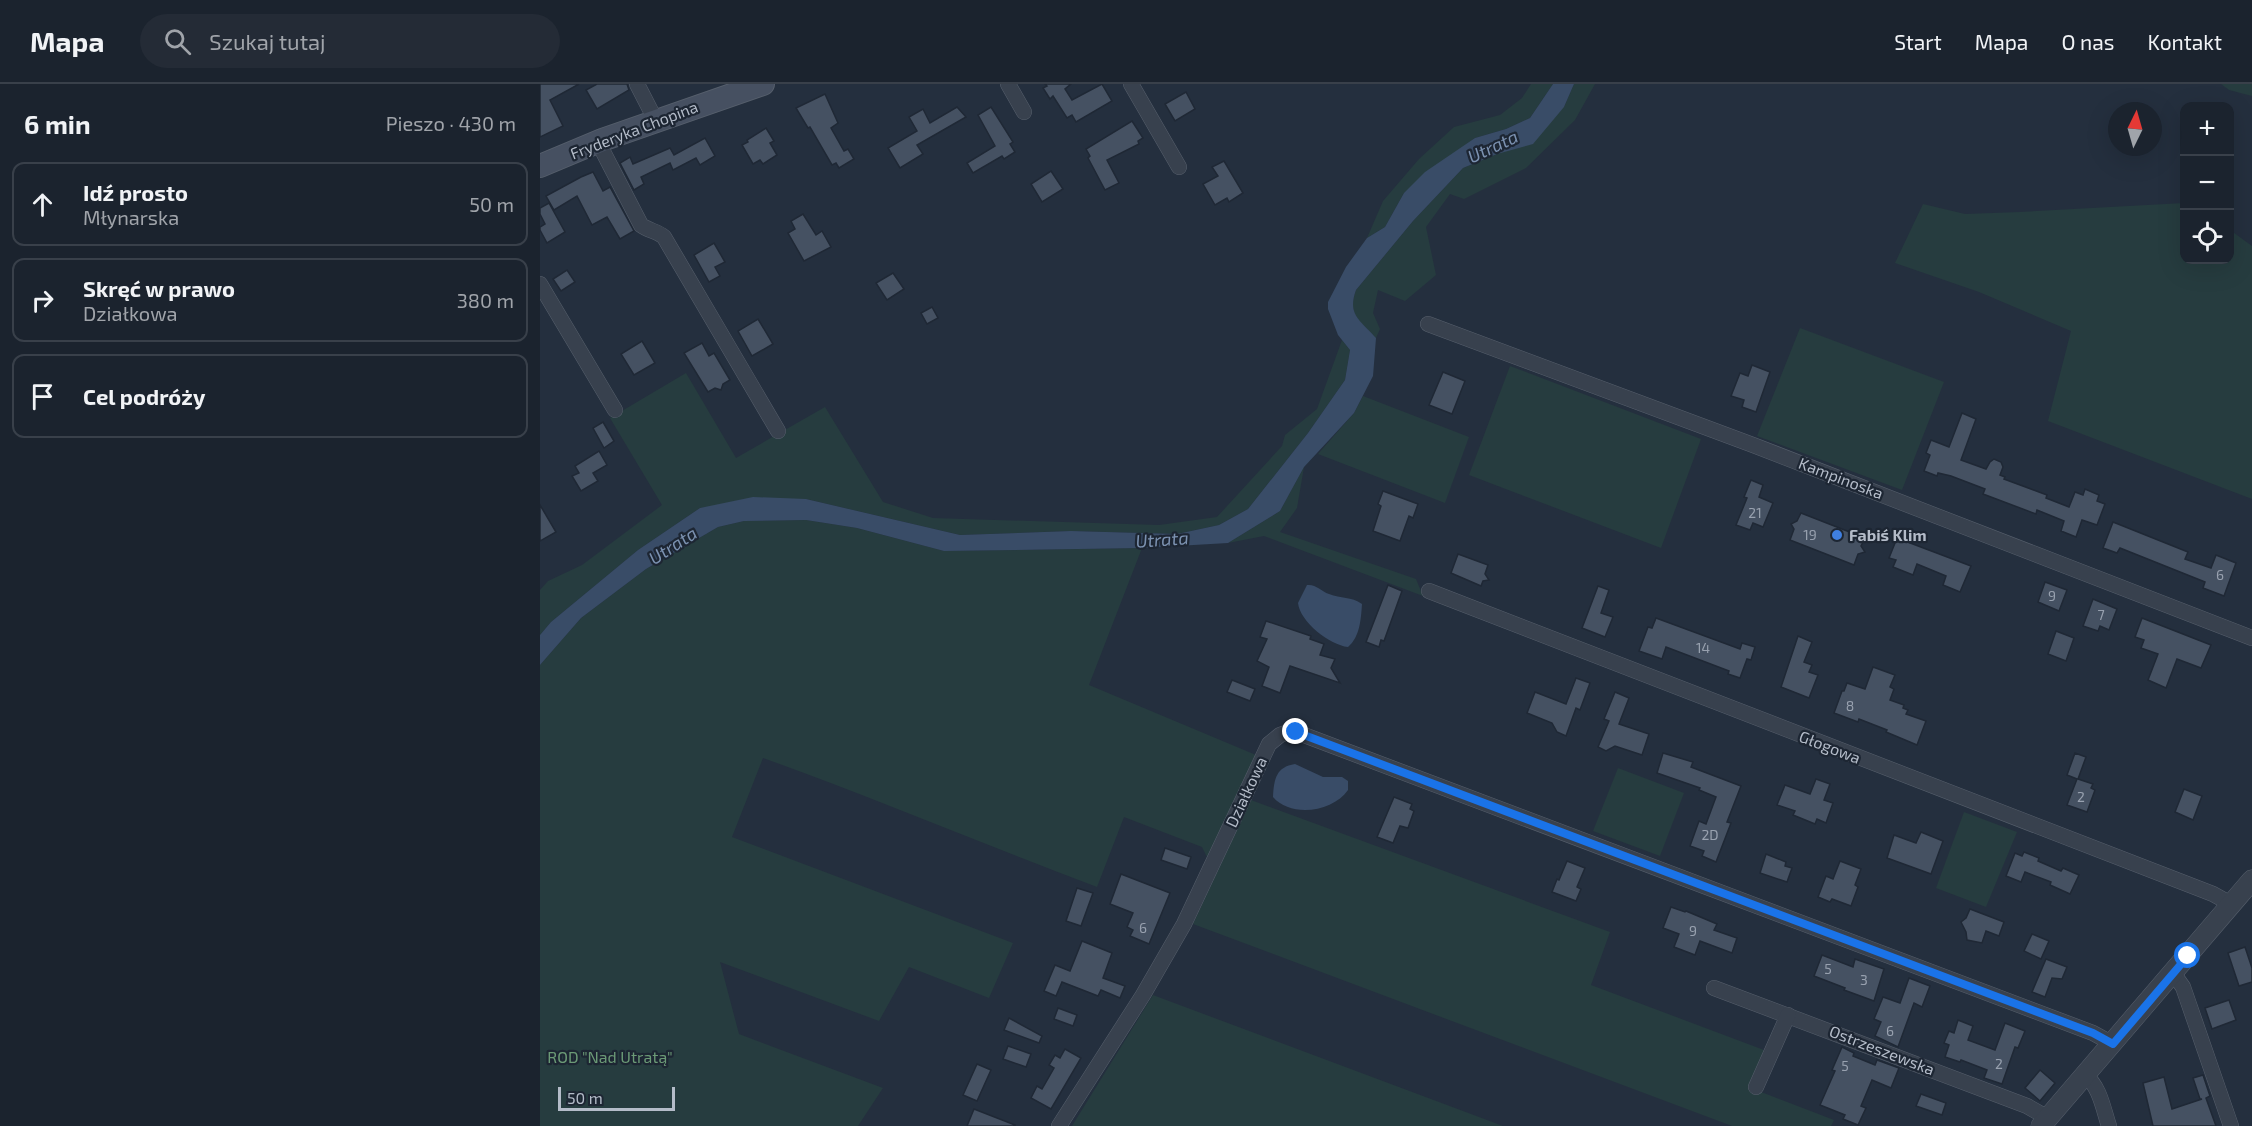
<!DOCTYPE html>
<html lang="pl">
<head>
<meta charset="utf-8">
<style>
	:root { --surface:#1b232e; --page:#242b36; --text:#f1f3f6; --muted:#a0a4aa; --line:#39404a }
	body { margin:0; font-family:"Exo 2",sans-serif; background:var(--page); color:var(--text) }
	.controls { position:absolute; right:18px; top:18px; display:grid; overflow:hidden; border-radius:12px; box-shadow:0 6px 24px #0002 }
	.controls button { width:54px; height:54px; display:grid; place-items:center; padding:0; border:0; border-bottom:2px solid var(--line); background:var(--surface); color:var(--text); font:30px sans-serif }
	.compass { position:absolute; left:1568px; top:18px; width:54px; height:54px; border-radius:50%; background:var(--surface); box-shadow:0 6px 24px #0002; rotate:5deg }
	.scale { position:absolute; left:18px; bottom:15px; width:117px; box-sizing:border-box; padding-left:6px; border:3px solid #b4bcc9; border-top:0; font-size:16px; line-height:21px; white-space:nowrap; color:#b4bcc9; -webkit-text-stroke:4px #1d2633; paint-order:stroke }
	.stop { position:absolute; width:18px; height:18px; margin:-14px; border:4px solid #1a73e8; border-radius:50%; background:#fff }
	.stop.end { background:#1a73e8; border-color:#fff; box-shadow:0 2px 6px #0008 }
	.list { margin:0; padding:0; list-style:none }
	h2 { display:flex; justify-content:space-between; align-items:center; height:78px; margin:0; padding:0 24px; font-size:26px }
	h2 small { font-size:20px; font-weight:400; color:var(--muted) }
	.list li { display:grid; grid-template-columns:39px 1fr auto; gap:18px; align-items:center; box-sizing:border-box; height:84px; margin:0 12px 12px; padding:0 12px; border:2px solid var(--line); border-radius:12px }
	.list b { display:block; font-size:22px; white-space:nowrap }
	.list p { margin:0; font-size:20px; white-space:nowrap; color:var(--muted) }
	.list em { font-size:20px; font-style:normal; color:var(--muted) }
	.icon { flex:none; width:33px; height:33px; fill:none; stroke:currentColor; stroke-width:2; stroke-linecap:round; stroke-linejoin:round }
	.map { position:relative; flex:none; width:1712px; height:1042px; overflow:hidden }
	header { display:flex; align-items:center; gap:36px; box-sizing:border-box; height:84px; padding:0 30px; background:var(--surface); border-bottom:2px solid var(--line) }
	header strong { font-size:28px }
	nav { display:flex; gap:33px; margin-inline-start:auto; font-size:21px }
	.search { width:420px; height:54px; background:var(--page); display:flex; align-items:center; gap:15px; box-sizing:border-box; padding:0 21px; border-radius:33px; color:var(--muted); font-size:22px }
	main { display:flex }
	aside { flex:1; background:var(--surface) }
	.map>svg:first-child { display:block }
</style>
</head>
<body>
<header>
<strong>Mapa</strong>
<div class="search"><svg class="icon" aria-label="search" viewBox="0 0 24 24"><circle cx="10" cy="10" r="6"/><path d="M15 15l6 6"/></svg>Szukaj tutaj</div>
<nav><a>Start</a><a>Mapa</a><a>O nas</a><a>Kontakt</a></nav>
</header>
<main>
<aside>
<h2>6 min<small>Pieszo · 430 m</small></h2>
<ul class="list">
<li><svg class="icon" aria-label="ahead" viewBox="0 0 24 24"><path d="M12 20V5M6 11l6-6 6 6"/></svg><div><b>Idź prosto</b><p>Młynarska</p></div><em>50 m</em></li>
<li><svg class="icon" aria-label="right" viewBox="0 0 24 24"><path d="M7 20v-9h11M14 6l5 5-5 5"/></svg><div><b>Skręć w prawo</b><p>Działkowa</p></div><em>380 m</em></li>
<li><svg class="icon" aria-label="arrive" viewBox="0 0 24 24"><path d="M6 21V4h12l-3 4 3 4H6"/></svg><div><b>Cel podróży</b></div></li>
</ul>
</aside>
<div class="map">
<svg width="1712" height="1042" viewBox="0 0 1712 1042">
	<rect width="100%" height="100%" fill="#242f3e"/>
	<g fill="#263c3f">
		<path d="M991,0H1013L990,34L966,45L935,54L864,109L845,143L827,154L843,117L879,75L914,43L960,31L982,14Z"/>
		<path d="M1034,0H1055L1035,36L986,84L924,115L910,110L886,143L896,191L865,217L838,206L833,229L840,245L836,254C819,236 807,231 816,206L873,137L923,84L957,70L1024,23Z"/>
		<path d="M1681,0H1712V12L1689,6Z"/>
		<path d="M1644,119V176H1690V146L1712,162V415L1508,337L1531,247L1439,208L1355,179L1383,120L1425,130L1480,128Z"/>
		<path d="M1260,244L1404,298L1362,406L1217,352Z"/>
		<path d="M802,256L810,266L805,296L768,349L708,425L679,441L637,450L531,447L420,451L266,415L160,424L98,466L11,538L0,551V506L8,497L42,481L122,421L70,334L146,289L196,374L285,323L343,418L393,434L619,441L677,433L742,362L745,351L777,325Z"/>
		<path d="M970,282L1161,355L1121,464L929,391Z"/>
		<path d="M823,312L929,353L905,419L778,370L814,329Z"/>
		<path d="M764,383L757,424L740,448L876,495L883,512L724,452L688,459L740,427Z"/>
		<path d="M266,436L317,444L404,467L602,464L549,601L716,671L667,773L662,763L584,733L557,803C445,761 335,714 223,674L192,753L473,859L449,914L369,883L339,937L180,878L199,950L343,1004L318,1042H0V581L41,534L106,485L178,443L204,437Z"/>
		<path d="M1078,684L1144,709L1120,772L1053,747Z"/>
		<path d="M711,716L1070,848L1051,901L1224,966L1208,1003L1294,1036L1291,1042H1192L653,840Z"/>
		<path d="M1424,728L1477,748L1446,823L1396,804Z"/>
		<path d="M613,911L963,1042H532Z"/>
	</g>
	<g fill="#394c67">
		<path d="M1013,0H1034L1024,23L993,60L957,70L923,84L873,137L816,206C807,231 820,236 836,254L833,292L814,329L764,383L740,427L688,459L602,464L404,467L317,444L266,436L204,437L178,443L106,485L41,534L0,581V551L11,538L98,466L160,424L213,413L266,415L420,451L531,447L637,450L679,441L708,425L768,349L805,296L810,266L798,251L788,225V218L806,183L827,154L845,143L864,109L885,88L935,54L966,45L990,34Z"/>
		<path d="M767,501C776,500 781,507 789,510C801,515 811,512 822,520C821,535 820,553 808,563C790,561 760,538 758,519Z"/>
		<path d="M755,680L783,693H802L808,697V706C793,728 751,734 733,713C734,695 736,683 755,680Z"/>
	</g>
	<g fill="#455162" stroke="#1f2835" stroke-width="1.5">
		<path d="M0,0H39L10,16L23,42L0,53Z"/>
		<path d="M57,0H87L89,6L57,25L46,6Z"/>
		<path d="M505,0H531L525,5L532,16L562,0L572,17L536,38L532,31L527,34L513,12L510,15L503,4L507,2Z"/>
		<path d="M646,8L655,25L635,37L625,20Z"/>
		<path d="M285,10L298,39L291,44L304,67L308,65L314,75L299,84L296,79L292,81L270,43L268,44L256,24Z"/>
		<path d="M417,23L426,33L377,61L383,70L360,84L348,64L377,47L369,33L383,25L390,39Z"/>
		<path d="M451,23L473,58L470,60L475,68L464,75L462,72L433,89L427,79L455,62L438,31Z"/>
		<path d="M592,37L603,54L598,57L599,60L567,76L579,99L565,106L548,74L550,72L546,65Z"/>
		<path d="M226,44L234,57L230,59L237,71L223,80L220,76L213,80L202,61L208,58L207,56Z"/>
		<path d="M165,54L175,72L160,81L156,74L133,86L130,79L101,93L104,100L94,106L80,79L90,73L93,80L130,64L134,71Z"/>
		<path d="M684,77L703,109L689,118L687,114L675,121L663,100L678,92L672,83Z"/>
		<path d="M511,87L523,105L502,118L491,100Z"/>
		<path d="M53,88L63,107L70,103L94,147L80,155L67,133L52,141L37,112L14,126L6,112L41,93Z"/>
		<path d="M9,119L25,148L7,159L0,146V143L5,140L0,130V124Z"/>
		<path d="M263,130L276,151L282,147L291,163L264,177L248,149L255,145L251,137Z"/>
		<path d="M174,159L185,178L175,183L180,192L169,198L154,171Z"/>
		<path d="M27,186L35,198L21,207L13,195Z"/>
		<path d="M353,189L364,205L347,216L336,199Z"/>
		<path d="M392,223L398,234L387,240L381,229Z"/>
		<path d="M218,235L233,260L212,272L198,247Z"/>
		<path d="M102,257L115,279L94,291L81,270Z"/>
		<path d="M162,259L169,272L174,269L190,296L183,300L181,306L175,304L168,308L144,269Z"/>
		<path d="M1212,281L1230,288L1216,328L1202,323L1204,316L1191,312L1200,289L1208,292Z"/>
		<path d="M903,288L925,297L912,330L889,321Z"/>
		<path d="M1422,329L1436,335L1421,376L1446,385L1450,378L1454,375L1461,378L1463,383L1460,391L1465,393L1464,395L1507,411L1506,414L1529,423L1535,408L1543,411L1545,405L1559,411L1557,417L1565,420L1557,441L1542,436L1536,453L1521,447L1524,437L1497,426L1496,430L1443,410L1445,405L1411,392L1398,389L1397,392L1384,387L1390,371L1386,369L1391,356L1409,363Z"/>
		<path d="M63,338L74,357L64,364L53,344Z"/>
		<path d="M59,367L67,381L53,389L58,397L41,407L32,392L39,389L35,382Z"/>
		<path d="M1211,396L1223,401L1219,413L1233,419L1223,443L1213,439L1210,446L1196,441L1207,414L1204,413Z"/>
		<path d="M843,407L878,420L873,434L869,432L860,457L833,447L841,422L838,420Z"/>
		<path d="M0,421L16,448L0,457Z"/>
		<path d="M1261,429L1325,454L1321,462L1325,468L1318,470L1314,481L1250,456L1254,445L1251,440L1257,437Z"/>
		<path d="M1573,438L1648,468L1645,475L1671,484L1676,471L1696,479L1684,512L1663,504L1665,498L1580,464L1577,469L1563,464Z"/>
		<path d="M1357,454L1431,482L1420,508L1403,501L1406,492L1377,480L1373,491L1353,483L1356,476L1349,474Z"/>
		<path d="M918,470L948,481L945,490L949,496L943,497L941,502L911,489Z"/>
		<path d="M1505,498L1527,506L1519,527L1498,518Z"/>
		<path d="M848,501L862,507L844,557L841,556L839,563L826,558Z"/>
		<path d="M1058,502L1069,506L1061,529L1073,533L1065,553L1042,544Z"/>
		<path d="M1553,515L1577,525L1569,546L1560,542L1558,547L1543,542Z"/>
		<path d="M1116,534L1200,565L1202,559L1215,563L1211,576L1207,575L1200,594L1188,590L1189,587L1126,563L1122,575L1099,567L1108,543L1112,544Z"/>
		<path d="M1602,534L1671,561L1661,584L1637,575L1626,604L1608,596L1618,570L1601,564L1604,556L1595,553Z"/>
		<path d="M726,537L771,552L770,555L784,560L780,571L795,575L791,584L800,599L750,582L740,609L722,602L729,583L717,577L727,555L720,553Z"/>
		<path d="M1516,547L1534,554L1526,577L1508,570Z"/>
		<path d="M1258,552L1272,558L1264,578L1272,581L1269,588L1278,591L1269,614L1241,603Z"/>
		<path d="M1333,583L1355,591L1350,603L1354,605L1350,616L1364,621L1363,624L1368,626L1366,630L1386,637L1377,661L1346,648L1347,646L1319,635L1318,638L1294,629L1302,607H1304L1307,599L1325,605Z"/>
		<path d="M1036,594L1050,599L1040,626L1036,624L1026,652L1017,648L1012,639L987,629L995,608L1026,620Z"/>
		<path d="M692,596L715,605L710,617L687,608Z"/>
		<path d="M1075,608L1089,614L1079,640L1109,650L1102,671L1075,662L1066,667L1058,663L1069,637L1064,635Z"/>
		<path d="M1123,669L1153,678L1151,683L1201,702L1187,738L1191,739L1176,778L1162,772L1164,767L1150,762L1159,737L1166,740L1176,713L1159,706L1160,704L1117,689Z"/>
		<path d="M1535,669L1546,673L1538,695L1553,700L1551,704L1555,706L1547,728L1527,721L1537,695L1527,691Z"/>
		<path d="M1276,695L1290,700L1284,716L1293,719L1286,739L1277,735L1275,740L1253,731L1255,727L1237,721L1245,701L1270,710Z"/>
		<path d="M1644,705L1662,712L1653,736L1635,728Z"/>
		<path d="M854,713L872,720L870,725L874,727L868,744L860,742L853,759L837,753Z"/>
		<path d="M1381,748L1403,757L1391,790L1347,774L1354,751L1376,759Z"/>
		<path d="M625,764L651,773L647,785L621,776Z"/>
		<path d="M1484,768L1499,774L1498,777L1521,787L1523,784L1539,791L1530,810L1510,801L1511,798L1485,788L1481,798L1466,792L1475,769L1482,772Z"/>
		<path d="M1226,770L1246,778L1245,782L1252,784L1247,798L1220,789Z"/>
		<path d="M1027,777L1045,784L1037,803L1041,805L1036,817L1012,808L1017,795L1019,796Z"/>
		<path d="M1300,777L1321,785L1315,801L1318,803L1311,822L1292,815L1290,818L1278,813L1286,792L1293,795Z"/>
		<path d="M581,790L630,809L609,860L590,852L593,846L587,843L593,829L570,820Z"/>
		<path d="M537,804L553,809L541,842L526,837Z"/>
		<path d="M1131,823L1145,828L1146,827L1177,840L1174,846L1197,854L1192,869L1160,857L1155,871L1134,863L1139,850L1123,844Z"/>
		<path d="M1430,825L1464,838L1459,852L1446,847L1442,859L1427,856L1426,848L1421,838L1426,834Z"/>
		<path d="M1492,850L1509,857L1501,875L1484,867Z"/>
		<path d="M542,857L572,869L563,894L585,902L580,914L561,906L558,912L522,898L516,912L504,907L515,881L530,887Z"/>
		<path d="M1705,863L1712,884V898L1699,902L1688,869Z"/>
		<path d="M1282,871L1313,883L1315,875L1344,885L1334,917L1304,906L1305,904L1274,892Z"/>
		<path d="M1506,875L1527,883L1522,895L1512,894L1505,913L1492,908Z"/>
		<path d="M1369,894L1390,902L1382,923L1374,919L1358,963L1335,952L1341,938L1334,935L1343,913L1360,919Z"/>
		<path d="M1689,916L1696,936L1672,945L1665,924Z"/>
		<path d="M518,924L537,931L533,942L514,935Z"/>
		<path d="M469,934L502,952L499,959L464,946Z"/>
		<path d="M1418,936L1433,942L1428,956L1455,966L1465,939L1485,947L1478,964L1475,963L1462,1000L1444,994L1447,986L1421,976L1420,978L1405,973L1409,961L1404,959L1409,947L1414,949Z"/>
		<path d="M468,962L491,970L486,983L463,975Z"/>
		<path d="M1302,963L1314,969L1313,972L1335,981L1337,976L1359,984L1351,1004L1332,996L1321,1022L1326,1024L1318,1041L1303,1035L1305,1031L1280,1021L1295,987L1292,986Z"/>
		<path d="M525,965L541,974L511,1025L491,1014L497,1002L502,1005L514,984L509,981L515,971L520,974Z"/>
		<path d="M437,980L451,986L437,1017L423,1011Z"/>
		<path d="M1500,986L1515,999L1500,1017L1485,1004Z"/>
		<path d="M1663,991L1670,1012L1666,1014L1676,1042H1613L1603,999L1624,993L1632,1025L1662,1015H1660L1653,994Z"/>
		<path d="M1381,1010L1406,1019L1402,1031L1376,1022Z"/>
		<path d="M434,1025L475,1041V1042H427Z"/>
	</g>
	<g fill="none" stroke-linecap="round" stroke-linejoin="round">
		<g stroke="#565f6c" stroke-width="16">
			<g id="minor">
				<path d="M97,0L116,37"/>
				<path d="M468,0L484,28"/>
				<path d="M591,0L639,83"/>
				<path d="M58,58L101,141C109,147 117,147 124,153L238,347"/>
				<path d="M0,200L75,326"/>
				<path d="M888,240L1213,361L1712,554"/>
				<path d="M889,507L1673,810L1691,820"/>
				<path d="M1633,889L1643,903L1691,1042"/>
				<path d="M1174,904L1487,1022L1508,1034"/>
				<path d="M1545,991C1560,1003 1563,1024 1569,1042"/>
				<path d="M1216,1003L1248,931"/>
				<path d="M519,1042L603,911L644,840L729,660L740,651L748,648H756L1553,949L1573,960"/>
			</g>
		</g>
		<g stroke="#565f6c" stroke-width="21">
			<path id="tertiary" d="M1501,1042L1712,796"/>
		</g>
		<g stroke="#565f6c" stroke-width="24">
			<path id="secondary" d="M0,82L62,56L223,0"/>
		</g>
		<use href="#minor" stroke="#38414e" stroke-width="15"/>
		<use href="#tertiary" stroke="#38414e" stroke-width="20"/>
		<use href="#secondary" stroke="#465061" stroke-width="22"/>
	</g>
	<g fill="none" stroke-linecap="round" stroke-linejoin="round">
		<path stroke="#1a73e8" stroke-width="8" d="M756,648L1553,949L1573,960L1648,872"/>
	</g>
	<circle fill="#3f7fe0" stroke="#1d2633" stroke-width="2" cx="1297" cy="451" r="6"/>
	<g text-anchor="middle" stroke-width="4.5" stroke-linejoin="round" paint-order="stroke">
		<g font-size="14" fill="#98a1af">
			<text x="1215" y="434">21</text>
			<text x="1270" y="456">19</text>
			<text x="1680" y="496">6</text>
			<text x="1512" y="517">9</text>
			<text x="1561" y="536">7</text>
			<text x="1163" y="569">14</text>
			<text x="1310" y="627">8</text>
			<text x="1541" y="718">2</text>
			<text x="1170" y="756">2D</text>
			<text x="603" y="849">6</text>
			<text x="1153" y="852">9</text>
			<text x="1288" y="890">5</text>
			<text x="1324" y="901">3</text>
			<text x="1350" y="952">6</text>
			<text x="1459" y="985">2</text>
			<text x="1305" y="987">5</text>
		</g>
		<g font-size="16" fill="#b4bcc9" stroke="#1d2633">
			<text transform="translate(94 46) rotate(-21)" y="6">Fryderyka Chopina</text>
			<text transform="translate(1301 394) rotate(21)" y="6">Kampinoska</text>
			<text transform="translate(1290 663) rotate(21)" y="6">Głogowa</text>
			<text transform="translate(706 708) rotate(-65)" y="6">Działkowa</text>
			<text transform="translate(1342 966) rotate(21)" y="6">Ostrzeszewska</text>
		</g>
		<g font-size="16" font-weight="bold" fill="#b4bcc9" stroke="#1d2633" text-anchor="start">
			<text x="1309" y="457">Fabiś Klim</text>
		</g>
		<g font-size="16" fill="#6b9a76" stroke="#1d2633">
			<text x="70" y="979">ROD "Nad Utratą"</text>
		</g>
		<g font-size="18" font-style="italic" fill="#7c92b1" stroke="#1d2633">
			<text transform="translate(953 63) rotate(-25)" y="6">Utrata</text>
			<text transform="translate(622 456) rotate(-4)" y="6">Utrata</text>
			<text transform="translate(133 462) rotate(-33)" y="6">Utrata</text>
		</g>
	</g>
</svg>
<div class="controls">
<button>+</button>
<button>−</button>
<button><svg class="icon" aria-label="locate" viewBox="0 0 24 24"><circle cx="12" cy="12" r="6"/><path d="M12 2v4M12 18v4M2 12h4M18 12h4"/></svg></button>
</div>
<svg class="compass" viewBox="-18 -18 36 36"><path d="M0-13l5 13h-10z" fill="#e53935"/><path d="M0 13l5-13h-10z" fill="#a0a4aa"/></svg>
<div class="scale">50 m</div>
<div class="stop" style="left:1648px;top:872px"></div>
<div class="stop end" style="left:756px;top:648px"></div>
</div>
</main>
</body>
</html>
